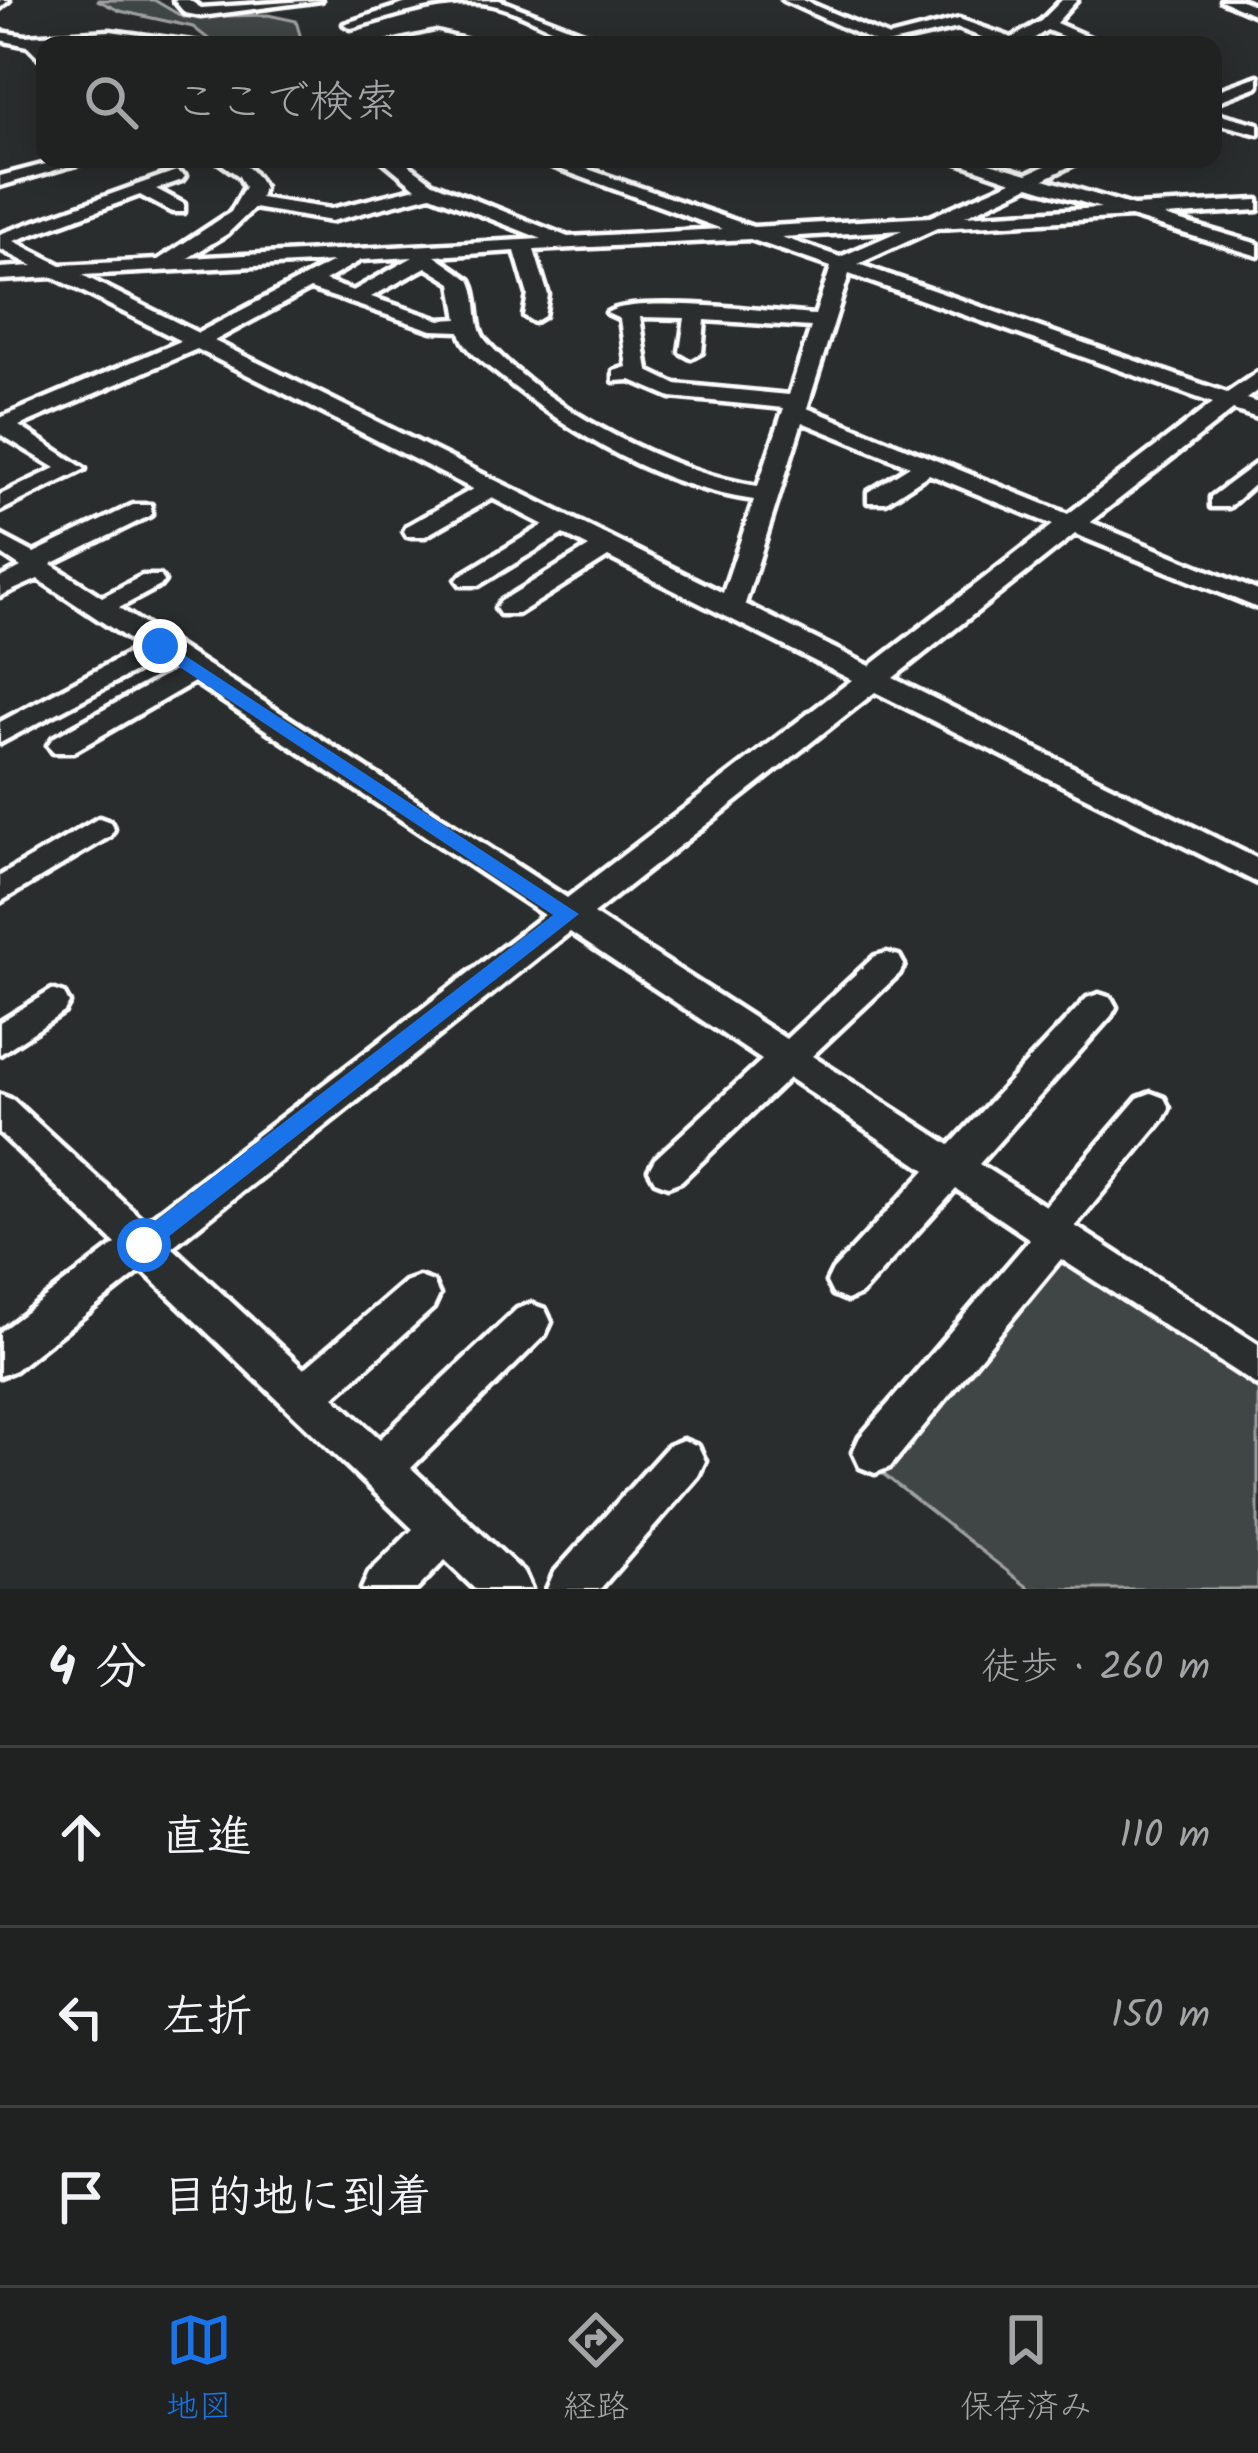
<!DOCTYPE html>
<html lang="ja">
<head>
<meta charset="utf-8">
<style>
	:root { --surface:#202222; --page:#2d2f2f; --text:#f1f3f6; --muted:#a2a4a5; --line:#3d3f40; --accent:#1a73e8 }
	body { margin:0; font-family:Kalam,"Klee One",sans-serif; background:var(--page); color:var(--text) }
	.stop { position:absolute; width:36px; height:36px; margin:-27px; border:9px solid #1a73e8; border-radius:50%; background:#fff }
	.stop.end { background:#1a73e8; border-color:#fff; box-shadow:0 3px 12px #0008 }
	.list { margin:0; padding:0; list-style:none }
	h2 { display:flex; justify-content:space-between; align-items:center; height:156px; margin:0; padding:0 48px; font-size:51px }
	h2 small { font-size:39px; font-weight:400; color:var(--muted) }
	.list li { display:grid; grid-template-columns:78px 1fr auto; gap:36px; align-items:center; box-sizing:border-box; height:180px; padding:0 48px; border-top:3px solid var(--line) }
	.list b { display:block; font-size:45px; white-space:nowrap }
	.list em { font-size:39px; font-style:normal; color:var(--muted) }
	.icon { flex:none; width:66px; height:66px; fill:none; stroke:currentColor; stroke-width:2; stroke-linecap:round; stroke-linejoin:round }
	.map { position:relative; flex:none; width:1258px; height:1589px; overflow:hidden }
	.search { position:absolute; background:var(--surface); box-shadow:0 6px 30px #0003; left:36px; right:36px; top:36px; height:132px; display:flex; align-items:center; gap:30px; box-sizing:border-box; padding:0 42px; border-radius:24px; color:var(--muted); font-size:45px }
	.sheet { height:696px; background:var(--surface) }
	nav { display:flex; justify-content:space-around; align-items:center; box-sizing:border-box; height:168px; border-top:3px solid var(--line); background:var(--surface); font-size:33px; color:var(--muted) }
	nav a { display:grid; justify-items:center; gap:6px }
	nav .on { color:var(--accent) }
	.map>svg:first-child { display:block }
</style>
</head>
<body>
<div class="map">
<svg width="1258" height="1589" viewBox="0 0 1258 1589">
	<rect width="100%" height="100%" fill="#2a2d2e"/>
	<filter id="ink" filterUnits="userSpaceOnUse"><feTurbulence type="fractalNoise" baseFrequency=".00833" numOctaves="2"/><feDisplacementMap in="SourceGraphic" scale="24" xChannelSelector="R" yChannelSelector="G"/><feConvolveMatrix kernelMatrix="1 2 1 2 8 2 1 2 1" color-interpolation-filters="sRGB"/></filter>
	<g filter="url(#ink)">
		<g fill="#414445" stroke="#a0a2a2" stroke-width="3">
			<path d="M97,0H154L183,17L268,15L296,21L303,45H216L193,27L120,11Z"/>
			<path d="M1058,1256L1258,1390V1589H1030L883,1474Z"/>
		</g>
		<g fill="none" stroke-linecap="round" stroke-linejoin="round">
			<g stroke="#fff" stroke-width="9">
				<g id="minor">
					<path d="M0,0H9L0,8Z"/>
					<path d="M174,0H189L201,8L321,0L201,16L185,13Z"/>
					<path d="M499,0L614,45C565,45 522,6 480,3C436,0 392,17 351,28L344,24L410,2Z"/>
					<path d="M783,0H802L889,37L959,19L1012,38L1041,21L1062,0H1077L1056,23L1106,45H1085L1047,30L1024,45H1002L958,28L882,45Z"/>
					<path d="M1221,0H1241L1258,7V16Z"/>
					<path d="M110,31L214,45L110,39L42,44L45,58L41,59L28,46L0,40V32L25,36Z"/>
					<path d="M437,33L485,45H384Z"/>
					<path d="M1258,76V86L1213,103V92Z"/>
					<path d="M1213,112L1258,124V134L1213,122Z"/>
					<path d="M65,159H94L0,186V176Z"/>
					<path d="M215,159C240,159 251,165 263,187L260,198L331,209L416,188L381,159H401L433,183L568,237L722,229L533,159H559L753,227L930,217L1012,181L949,159H976L1027,174L1061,159H1084L1044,179L1133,206L1258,200V210L1164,216L1258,244V256L1131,217L937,228L858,264L1227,393L1258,372V390L1246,399L1258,403V418L1233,410L1090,522L1258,591V608L1075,534L893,678L1258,859V883L875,692L593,914L786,1039L875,956L887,953L899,956L904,965L899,974L812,1056L950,1145L1087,998L1099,994L1111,998L1116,1007L1111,1016L979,1164L1045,1206L1138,1098L1151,1093L1164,1098L1169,1108L1164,1118L1075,1226L1258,1344V1386L1061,1259L890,1467L875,1473L860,1467L853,1452L860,1437L1030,1239L956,1189L861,1294L847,1300L833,1294L827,1282L833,1270L926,1170L789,1078L681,1181L668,1186L655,1181L649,1170L655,1159L762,1060L570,932L172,1247L304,1369L405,1282L419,1277L433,1282L439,1295L433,1308L334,1397L380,1439L517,1309L531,1304L545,1309L551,1322L545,1335L411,1468L524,1573L531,1589H475L445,1560L417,1589H362L369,1573L413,1529L142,1270L15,1370L0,1376V1332L116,1244L0,1133V1095L13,1100L145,1222L544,915L194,682L73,752H53L48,745L53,738L176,670L159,659L0,743V722L140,647L38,579L0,596V578L21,567L0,553V535L34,553L133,505H151V515L51,564L102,597L142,576H160L164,581L160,586L119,608L567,898L852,680L608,557L518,614H500L496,608L500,602L589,547L563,534L479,585H461L457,580L461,575L544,525L492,498L425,536H407L404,531L407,526L473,489L197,349L19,426L85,469L0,511V495L56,468L0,434V418L181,341L54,277L0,280V268L33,266L0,249V234L176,171L185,176L182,180L156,189L184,204V212H172L140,195L14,241L61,265L158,260L231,212L245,187L239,176ZM1029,186L1101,208L965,216ZM431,195L542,239L188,258L227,234L254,208L331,221ZM902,230L840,257L781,237ZM750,239L831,267L815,315C776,312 633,294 607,313L620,319L627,367L614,371V381L631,380L671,397L784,408L758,486C672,474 544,407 486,341C473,326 480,298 470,280L435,256L515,251L528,295L524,316L534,322L544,316L548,295L534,250ZM413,257L353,291L325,281L361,260ZM333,262L198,333L82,275ZM426,267L452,283L458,319L440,320L371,297ZM849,274L1213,403L1068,514L807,408ZM310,289L432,330L460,331C463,350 488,366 503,378C576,437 659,486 754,500L723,593L214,341ZM640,317L685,318L680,352L691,358L702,352L705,320L811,327L789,395L675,384L648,371ZM802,422L910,466L868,492V502H886L929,474L1053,525L870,666L745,604Z"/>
					<path d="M1258,462V481L1229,507H1211V497Z"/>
					<path d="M99,818L110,822L114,829L110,836L0,902V876Z"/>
					<path d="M52,990L64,994L69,1003L64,1012L0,1054V1022Z"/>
					<path d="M683,1440L698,1446L705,1461L698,1476L600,1589H547L554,1573L668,1446Z"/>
				</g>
			</g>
			<use href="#minor" fill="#2a2d2e" fill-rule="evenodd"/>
		</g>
	</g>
	<path fill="#1a73e8" d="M154,643H166L579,914L144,1256L131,1245L135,1237L553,915L154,650Z"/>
</svg>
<div class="stop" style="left:144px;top:1245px"></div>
<div class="stop end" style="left:160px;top:646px"></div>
<div class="search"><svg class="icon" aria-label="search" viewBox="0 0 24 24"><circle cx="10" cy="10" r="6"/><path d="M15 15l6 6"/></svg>ここで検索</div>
</div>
<section class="sheet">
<h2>4 分<small>徒歩 · 260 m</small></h2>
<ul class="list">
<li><svg class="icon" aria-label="ahead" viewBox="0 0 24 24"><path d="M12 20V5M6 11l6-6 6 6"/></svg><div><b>直進</b></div><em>110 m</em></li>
<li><svg class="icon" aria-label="left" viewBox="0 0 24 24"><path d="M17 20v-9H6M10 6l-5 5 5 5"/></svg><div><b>左折</b></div><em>150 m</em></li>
<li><svg class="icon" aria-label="arrive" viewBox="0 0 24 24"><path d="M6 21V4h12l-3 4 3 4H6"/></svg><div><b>目的地に到着</b></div></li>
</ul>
</section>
<nav>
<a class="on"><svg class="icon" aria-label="map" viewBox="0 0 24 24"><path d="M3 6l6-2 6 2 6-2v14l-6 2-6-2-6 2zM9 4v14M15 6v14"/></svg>地図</a>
<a><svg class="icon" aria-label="directions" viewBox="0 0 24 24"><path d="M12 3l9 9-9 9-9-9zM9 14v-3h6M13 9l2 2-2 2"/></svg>経路</a>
<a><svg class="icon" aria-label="saved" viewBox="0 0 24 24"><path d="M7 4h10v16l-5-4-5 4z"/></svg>保存済み</a>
</nav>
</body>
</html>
